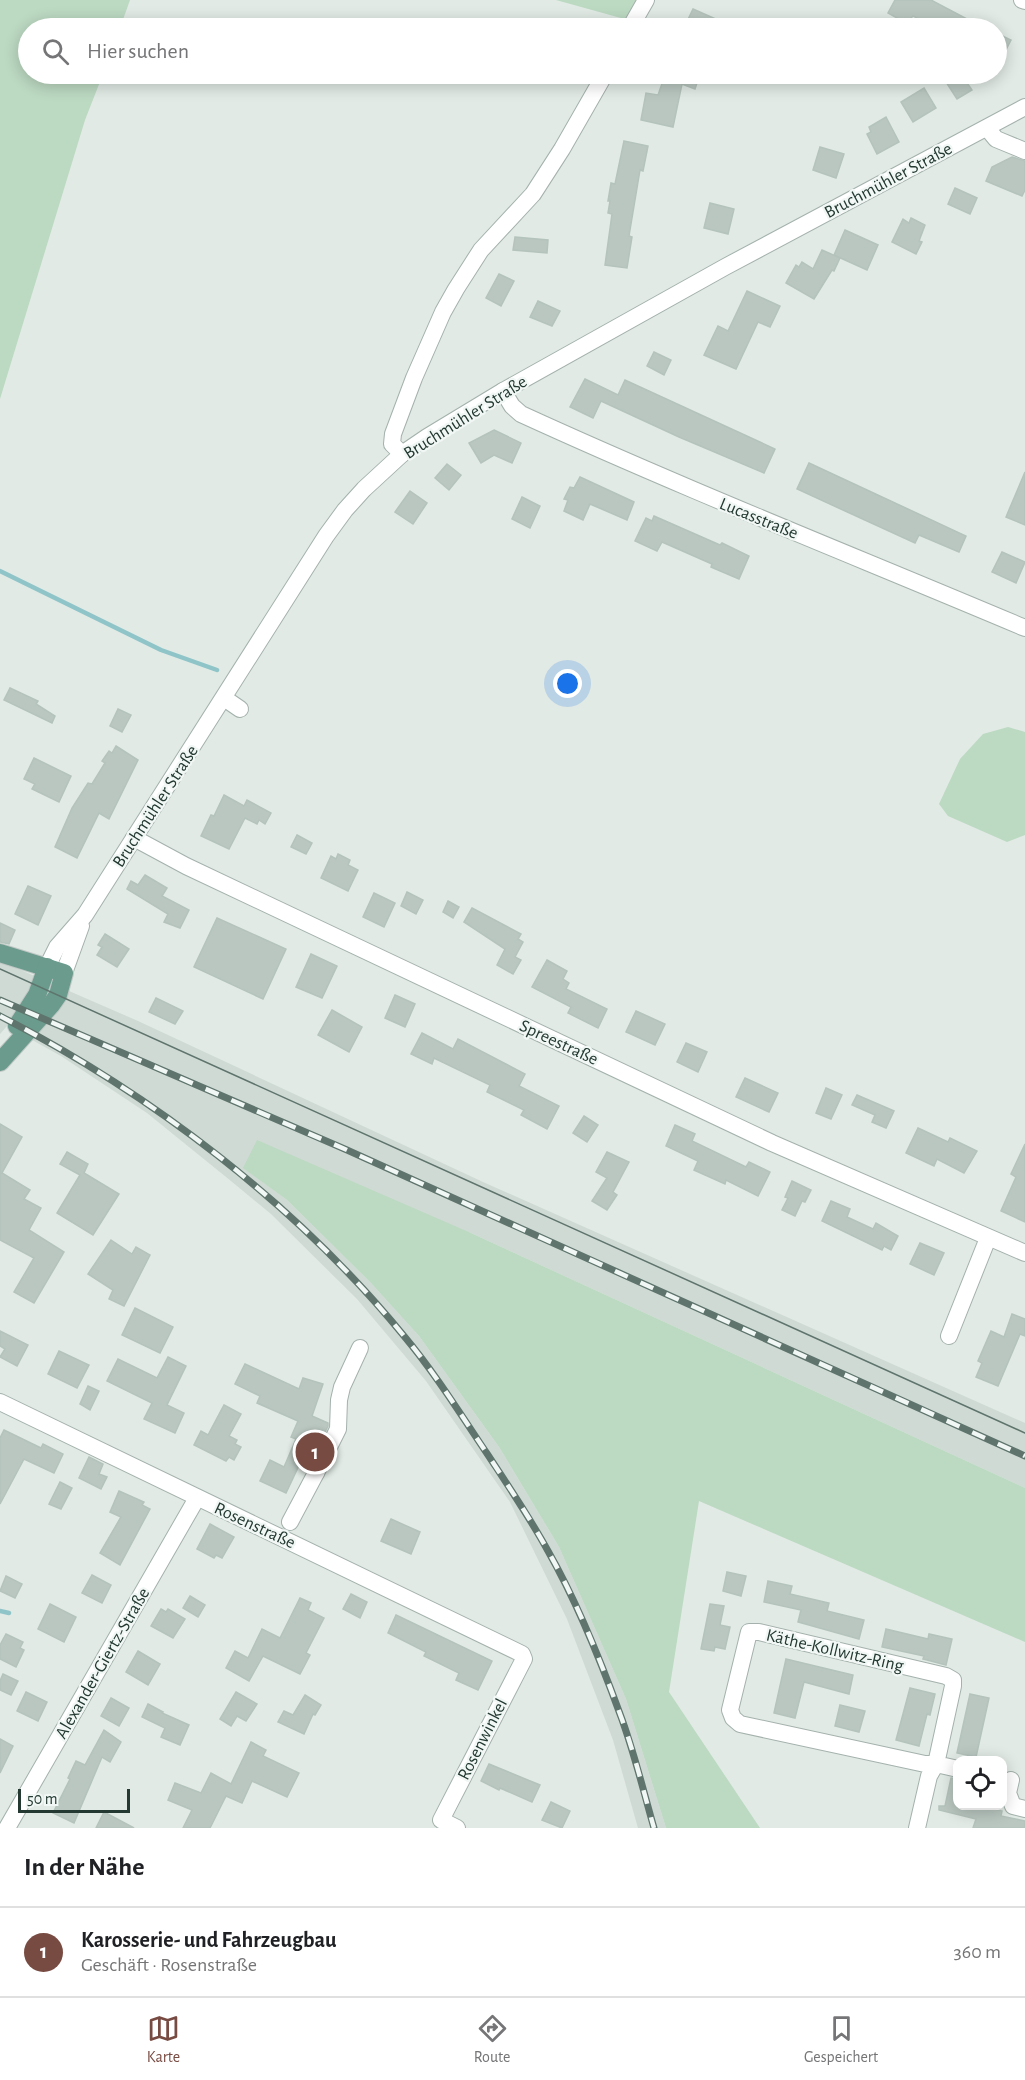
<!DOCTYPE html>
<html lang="de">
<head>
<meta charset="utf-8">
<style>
	:root { --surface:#fff; --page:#f2f2f2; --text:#202124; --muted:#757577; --line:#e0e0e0; --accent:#784b42 }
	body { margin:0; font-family:"Alegreya Sans",sans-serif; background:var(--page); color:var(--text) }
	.controls { position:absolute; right:18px; bottom:18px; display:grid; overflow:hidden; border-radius:12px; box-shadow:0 3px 15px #0003 }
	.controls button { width:54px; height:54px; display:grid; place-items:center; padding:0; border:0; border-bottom:2px solid var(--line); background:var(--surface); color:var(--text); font:30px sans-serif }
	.scale { position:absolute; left:18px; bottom:15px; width:112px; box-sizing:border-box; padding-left:6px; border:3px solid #233932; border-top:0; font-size:16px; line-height:21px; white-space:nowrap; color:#233932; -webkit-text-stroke:4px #f1f7f4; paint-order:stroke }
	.you { position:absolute; left:568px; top:684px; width:21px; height:21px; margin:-15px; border:4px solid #fff; border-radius:50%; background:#1a73e8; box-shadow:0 0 0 9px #1a73e833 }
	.badge { display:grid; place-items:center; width:39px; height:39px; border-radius:50%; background:var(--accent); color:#fff; font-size:20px; font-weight:700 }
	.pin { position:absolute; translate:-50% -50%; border:3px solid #fff; box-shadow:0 2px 6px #0006 }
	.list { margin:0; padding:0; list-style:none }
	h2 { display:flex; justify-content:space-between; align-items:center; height:78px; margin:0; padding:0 24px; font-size:26px }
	h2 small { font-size:20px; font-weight:400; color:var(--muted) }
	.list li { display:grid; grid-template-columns:39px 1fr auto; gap:18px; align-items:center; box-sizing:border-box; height:90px; padding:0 24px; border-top:2px solid var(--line) }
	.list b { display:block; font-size:22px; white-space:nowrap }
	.list p { margin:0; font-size:20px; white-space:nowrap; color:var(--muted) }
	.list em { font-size:20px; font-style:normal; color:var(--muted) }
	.icon { flex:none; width:33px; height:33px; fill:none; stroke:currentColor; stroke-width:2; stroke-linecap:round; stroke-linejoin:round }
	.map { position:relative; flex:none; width:1025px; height:1828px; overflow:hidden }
	.search { position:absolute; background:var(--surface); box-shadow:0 3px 15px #0003; left:18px; right:18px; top:18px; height:66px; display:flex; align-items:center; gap:15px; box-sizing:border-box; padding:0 21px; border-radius:33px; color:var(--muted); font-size:22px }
	.sheet { height:168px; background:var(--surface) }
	nav { display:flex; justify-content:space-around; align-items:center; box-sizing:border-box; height:84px; border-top:2px solid var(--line); background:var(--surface); font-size:16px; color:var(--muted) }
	nav a { display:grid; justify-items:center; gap:3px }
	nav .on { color:var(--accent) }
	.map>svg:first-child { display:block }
</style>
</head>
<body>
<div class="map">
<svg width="1025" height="1828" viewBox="0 0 1025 1828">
	<rect width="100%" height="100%" fill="#e1eae5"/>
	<path fill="#cfdad4" d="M0,961L138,1021L483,1182L1025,1423V1488L471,1233L244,1168L287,1200L370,1282L419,1336L499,1447L559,1547L626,1699L666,1828H638L613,1740L567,1619L510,1502L426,1381L357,1299L271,1214L231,1181L147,1113L61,1056L7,1026L0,1034Z"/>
	<g fill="#bcd9c2">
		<path d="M0,0H130L120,28H28V74H103L85,120L0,399Z"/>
		<path d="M556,0H639L628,20Z"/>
		<path d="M1008,727L1025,732V835L1007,842L948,816L939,804L960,759L983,734Z"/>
		<path d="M257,1140L471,1233L1025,1488V1642L699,1501L669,1692L760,1828H666L626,1699L559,1547L499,1447L419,1336L370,1282L287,1200L243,1168Z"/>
	</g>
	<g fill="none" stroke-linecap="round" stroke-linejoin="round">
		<g stroke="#8fc4c9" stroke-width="4.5">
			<path d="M0,571L161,650L217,670"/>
			<path d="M0,1611L9,1613"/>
		</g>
	</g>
	<g fill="#bac7c1" stroke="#b4c3bc" stroke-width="1.5">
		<path d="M895,0H931L984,28H937L913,16L906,23L888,13Z"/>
		<path d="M693,9L716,19L711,28H684Z"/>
		<path d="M996,33L1011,40L996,69Z"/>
		<path d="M657,74H700L695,89L682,84L673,127L641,120L646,93L658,95L664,78L657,75Z"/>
		<path d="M959,74H961L972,90L957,99L946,82Z"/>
		<path d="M924,88L936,108L913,122L901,102Z"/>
		<path d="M886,117L899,142L877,154L867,134L871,132L869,127Z"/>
		<path d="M624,141L648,146L643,171L640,170L629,236L632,237L627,268L605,265L612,214L608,213L610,201H608L611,183L615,184Z"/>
		<path d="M820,147L844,154L836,178L813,170Z"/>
		<path d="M1012,157L1025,161V190L1022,196L986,181L992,167Z"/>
		<path d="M955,188L977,198L970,214L948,204Z"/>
		<path d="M710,203L734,209L728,234L704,228Z"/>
		<path d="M911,218L925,225L919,241L922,242L916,254L892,242L903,219L909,223Z"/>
		<path d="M845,230L878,245L867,270L834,255Z"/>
		<path d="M515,237L548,240L547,253L513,250Z"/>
		<path d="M822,250L840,258L834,271L832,270L814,299L786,283L796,265L799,267L802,262L813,269Z"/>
		<path d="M499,274L514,281L501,306L486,298Z"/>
		<path d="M747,291L780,306L770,327L758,322L736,369L704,355L718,326L728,331Z"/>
		<path d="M538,301L560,311L552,326L530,317Z"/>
		<path d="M654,352L671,360L664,375L647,366Z"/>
		<path d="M585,379L618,395L625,380L775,449L764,473L679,437L601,401L593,418L570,407Z"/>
		<path d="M494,430L521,443L512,463L494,455L481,463L469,443Z"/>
		<path d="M809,463L966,536L959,552L919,535L915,543L797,489Z"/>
		<path d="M447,464L461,475L449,490L435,478Z"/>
		<path d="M1025,472V525L1006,517Z"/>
		<path d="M580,477L634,502L627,520L590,504L583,520L564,511L568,500L564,499L570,487L574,488Z"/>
		<path d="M410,491L427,503L413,524L395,512Z"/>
		<path d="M522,497L540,506L530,528L512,519Z"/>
		<path d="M654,516L720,545L722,543L749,556L739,579L711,567L712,564L662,542L657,551L635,541L646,518L652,521Z"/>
		<path d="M1002,552L1025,562L1016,583L992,572Z"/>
		<path d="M10,688L38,701L36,704L55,716L52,723L4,700Z"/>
		<path d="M118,709L131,715L122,732L110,726Z"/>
		<path d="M116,746L138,760L109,819L99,813L77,858L55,847L72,808L88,783L92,784L105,763L102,761L109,751L112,753Z"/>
		<path d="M34,758L71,776L59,802L32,789L35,784L24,779Z"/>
		<path d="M224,795L244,806L247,800L271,813L265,824L259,820L257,824L245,818L229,849L201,836L211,815L214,816Z"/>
		<path d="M297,835L312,843L306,854L291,847Z"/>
		<path d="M338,854L350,860L348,865L358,870L348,891L321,878L331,856L336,859Z"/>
		<path d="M145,875L167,888L162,896L189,910L180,928L164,922L168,914L127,889L131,881L138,885Z"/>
		<path d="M28,886L51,896L38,925L15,914Z"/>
		<path d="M407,892L423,900L416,914L401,906Z"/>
		<path d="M374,893L395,903L384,927L363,917Z"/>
		<path d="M448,901L459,907L453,918L443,912Z"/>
		<path d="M472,908L521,934L518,939L523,942L515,957L521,960L513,974L497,965L505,949L464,922Z"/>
		<path d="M217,918L286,949L263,999L194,967Z"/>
		<path d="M0,923L15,930L9,944L0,942Z"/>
		<path d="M105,934L129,949L117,967L97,955L102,947L98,945Z"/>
		<path d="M311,954L337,966L322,998L296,987Z"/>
		<path d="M547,960L567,971L563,979L569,983L566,989L607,1009L598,1028L568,1013L571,1007L532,987Z"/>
		<path d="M395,995L415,1004L405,1027L385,1018Z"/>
		<path d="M156,998L183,1011L175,1024L149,1012Z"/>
		<path d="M332,1010L362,1027L349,1052L318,1035Z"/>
		<path d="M636,1011L665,1024L655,1045L626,1032Z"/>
		<path d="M422,1033L453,1049L458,1039L525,1074L519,1086L559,1106L547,1129L521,1115L524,1110L487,1092L490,1085L434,1058L432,1064L411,1054Z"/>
		<path d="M686,1043L707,1052L698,1072L677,1062Z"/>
		<path d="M745,1078L778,1093L769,1112L736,1097Z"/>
		<path d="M826,1088L842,1095L831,1119L816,1113Z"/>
		<path d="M857,1095L894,1111L886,1128L872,1122L875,1115L852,1105Z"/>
		<path d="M584,1116L598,1125L587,1142L573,1133Z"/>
		<path d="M0,1124L22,1137L2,1173L30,1190L24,1199L41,1208L29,1230L64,1252L34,1303L14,1292L34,1258L0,1240Z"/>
		<path d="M675,1125L695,1134L692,1141L746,1167L749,1162L770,1172L758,1196L726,1180L725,1184L694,1170L698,1161L666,1146Z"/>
		<path d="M918,1128L948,1142L950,1138L977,1151L964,1173L937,1159L934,1166L906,1153Z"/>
		<path d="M1025,1144V1222L1001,1211L1016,1177L1011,1174Z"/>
		<path d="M67,1152L88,1164L84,1173L119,1194L93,1235L57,1213L80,1175L60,1164Z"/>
		<path d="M607,1152L629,1162L613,1192L617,1195L607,1210L592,1201L607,1178L596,1172Z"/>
		<path d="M792,1181L811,1190L805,1202L802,1201L795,1216L782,1210L788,1198L785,1197Z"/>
		<path d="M831,1201L850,1209L847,1217L873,1229L876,1223L898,1236L891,1250L884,1246L882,1250L822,1221Z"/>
		<path d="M111,1240L132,1254L136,1247L150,1255L124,1306L109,1299L113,1290L88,1274Z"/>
		<path d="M920,1243L944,1253L934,1275L910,1264Z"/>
		<path d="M135,1308L173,1327L160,1353L122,1335Z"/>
		<path d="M1012,1314L1025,1319V1336L1020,1334L998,1386L976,1377L982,1363L978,1361L991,1331L1004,1337Z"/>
		<path d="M0,1331L28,1345L17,1366L0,1357L5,1349L0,1346Z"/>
		<path d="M59,1351L89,1365L77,1388L48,1374Z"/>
		<path d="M168,1357L186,1366L167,1405L184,1413L175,1433L144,1419L152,1403L107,1381L118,1359L157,1378Z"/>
		<path d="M245,1364L299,1389L303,1378L323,1384L312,1416L328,1423V1426L314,1454L307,1456L304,1455L286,1493L260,1481L270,1460L284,1467L296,1439L291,1437L298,1421L257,1403L260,1396L235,1384Z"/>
		<path d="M88,1386L99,1391L90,1410L80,1404Z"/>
		<path d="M224,1405L241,1414L229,1436L237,1440L235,1444L241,1447L234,1460L229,1457L226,1461L194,1445L201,1431L208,1435Z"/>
		<path d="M4,1430L41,1448L43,1444L63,1454L54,1473L24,1459L0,1504V1438Z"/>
		<path d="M89,1457L103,1464L99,1474L107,1477L101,1489L79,1478Z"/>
		<path d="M60,1482L72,1488L61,1509L49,1504Z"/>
		<path d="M119,1491L144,1502L142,1505L150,1509L120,1565L100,1553L121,1517L110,1512Z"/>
		<path d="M391,1519L420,1532L411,1554L381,1541Z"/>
		<path d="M210,1524L234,1537L222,1558L216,1555L214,1558L197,1549Z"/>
		<path d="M727,1572L746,1576L741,1596L723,1591Z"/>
		<path d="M92,1575L111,1585L102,1603L82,1593Z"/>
		<path d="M6,1576L22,1584L15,1598L0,1591Z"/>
		<path d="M768,1581L792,1586L790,1594L829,1603L827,1611L864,1620L859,1639L798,1622L801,1610L764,1602Z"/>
		<path d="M351,1594L367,1602L360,1618L343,1609Z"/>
		<path d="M190,1596L205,1605L198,1617L183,1608Z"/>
		<path d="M300,1598L311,1603L308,1610L324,1618L306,1653L310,1655L300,1674L263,1656L249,1681L226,1668L235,1651L248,1658L262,1629L280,1638Z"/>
		<path d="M50,1604L76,1617L64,1642L38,1629Z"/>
		<path d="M710,1604L724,1606L720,1625L730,1627L725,1649L715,1647L714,1651L701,1649Z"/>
		<path d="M161,1609L166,1612L168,1609L185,1619L173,1638L151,1626Z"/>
		<path d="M396,1615L492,1661L478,1690L456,1680L459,1673L424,1656L426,1652L388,1633Z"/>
		<path d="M886,1629L928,1639L929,1634L952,1639L946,1665L923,1659L924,1656L882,1647Z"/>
		<path d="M6,1634L23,1642L20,1648L24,1650L16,1667L0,1659V1645Z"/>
		<path d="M138,1651L160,1664L148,1685L126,1672Z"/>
		<path d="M786,1659L853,1675L849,1694L804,1682L795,1718L774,1713Z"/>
		<path d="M3,1674L18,1681L11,1695L0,1690V1681Z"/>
		<path d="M910,1688L935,1694L930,1715L927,1714L919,1746L896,1740Z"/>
		<path d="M26,1692L47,1702L38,1721L17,1711Z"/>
		<path d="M236,1692L257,1704L246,1721L237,1716L231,1726L220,1719Z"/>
		<path d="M970,1694L989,1698L976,1757L957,1753Z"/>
		<path d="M305,1695L321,1705L315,1715L313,1714L304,1734L278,1722L284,1711L293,1715Z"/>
		<path d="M111,1698L129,1708L119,1726L101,1716Z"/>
		<path d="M148,1704L163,1712L162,1713L189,1725L180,1745L161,1737L165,1728L142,1717Z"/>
		<path d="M840,1705L865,1711L859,1732L835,1726Z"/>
		<path d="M104,1730L121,1742L110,1762L102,1757L74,1823L53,1813L70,1779L68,1778L76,1761L85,1765Z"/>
		<path d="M0,1739L13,1746L0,1773Z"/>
		<path d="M251,1742L266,1750L263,1756L299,1773L287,1797L252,1781L242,1803L226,1796L210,1828H183L192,1810L168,1800L175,1783L201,1793L211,1773L231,1784Z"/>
		<path d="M489,1764L540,1785L532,1802L500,1788L499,1790L481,1781Z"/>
		<path d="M951,1778L957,1779V1806H981L1002,1811L1001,1816L1025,1821V1828H973L976,1819L939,1810V1806H945Z"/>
		<path d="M551,1802L570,1811L562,1828L542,1820Z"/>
		<path d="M104,1812L134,1828H96Z"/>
	</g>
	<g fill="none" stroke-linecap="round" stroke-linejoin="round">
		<g stroke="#a4b1ac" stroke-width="18">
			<g id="minor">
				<path d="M1022,0L1025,1"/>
				<path d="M630,28L646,0"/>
				<path d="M987,128L996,139L1025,151"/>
				<path d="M503,391L512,406L521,414C687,490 857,557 1025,628"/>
				<path d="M402,454L392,444L393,434L414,378L443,312L456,289L481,250L533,194L562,149L605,74"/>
				<path d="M224,698L240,709"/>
				<path d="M134,838L186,866L772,1143L1025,1253"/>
				<path d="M47,967L57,947L85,915L326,536L345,510L364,489L402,454L427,437L503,391L725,267L1025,107"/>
				<path d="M64,973L81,926"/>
				<path d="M949,1336L988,1238"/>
				<path d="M0,1402L522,1654L524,1659L441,1820L457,1828"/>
				<path d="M316,1473L338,1429L339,1400L342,1387L360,1348"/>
				<path d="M290,1522L316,1473L314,1464"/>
				<path d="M1011,1780L1008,1793L1013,1806L1025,1809"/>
				<path d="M7,1828L197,1498"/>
				<path d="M917,1828L929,1776L936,1764L953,1686V1680L946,1676L759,1632H749L730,1710L733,1718L740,1724L925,1764H936L958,1769"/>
			</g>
		</g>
		<g stroke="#c1c8c6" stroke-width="20">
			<g id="major">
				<path d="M0,953L64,973L58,995L51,1005L0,1062"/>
				<path d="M17,1026L37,995L47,967"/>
			</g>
		</g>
		<use href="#minor" stroke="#fff" stroke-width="16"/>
		<use href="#major" stroke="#6a9b8c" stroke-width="18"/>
		<path stroke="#5e746d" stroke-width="1.5" d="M0,969L1025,1433"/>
		<g stroke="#5e746d" stroke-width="7">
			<g id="rail">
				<path d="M0,1000L347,1150L1025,1456"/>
				<path d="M0,1016C150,1093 297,1205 404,1336C435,1373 461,1415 488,1455C509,1487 530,1518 548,1551C577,1602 600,1659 620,1714C634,1751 643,1790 654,1828"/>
			</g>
		</g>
		<use href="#rail" stroke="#f1f7f4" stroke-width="4.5" stroke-dasharray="14" stroke-linecap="butt"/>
	</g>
	<g text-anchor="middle" stroke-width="4.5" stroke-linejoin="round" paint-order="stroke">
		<g font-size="18" fill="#233932" stroke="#f1f7f4">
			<text transform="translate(888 180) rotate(-28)" y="6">Bruchmühler Straße</text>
			<text transform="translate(465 417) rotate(-32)" y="6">Bruchmühler Straße</text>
			<text transform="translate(759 518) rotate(22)" y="6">Lucasstraße</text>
			<text transform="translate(155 806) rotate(-57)" y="6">Bruchmühler Straße</text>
			<text transform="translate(559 1042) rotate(25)" y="6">Spreestraße</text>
			<text transform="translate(255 1525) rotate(25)" y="6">Rosenstraße</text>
			<text transform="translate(835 1650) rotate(13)" y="6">Käthe-Kollwitz-Ring</text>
			<text transform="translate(102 1663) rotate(-60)" y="6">Alexander-Giertz-Straße</text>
			<text transform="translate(482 1739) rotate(-63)" y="6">Rosenwinkel</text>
		</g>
	</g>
</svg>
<div class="controls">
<button><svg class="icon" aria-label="locate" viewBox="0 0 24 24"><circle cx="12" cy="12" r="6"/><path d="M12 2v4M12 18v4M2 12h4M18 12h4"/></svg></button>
</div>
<div class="scale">50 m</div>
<div class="you"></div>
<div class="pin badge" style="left:315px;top:1452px">1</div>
<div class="search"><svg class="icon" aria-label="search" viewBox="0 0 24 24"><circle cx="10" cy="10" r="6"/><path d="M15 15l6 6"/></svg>Hier suchen</div>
</div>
<section class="sheet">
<h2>In der Nähe<small></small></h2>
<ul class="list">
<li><span class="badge">1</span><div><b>Karosserie- und Fahrzeugbau</b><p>Geschäft · Rosenstraße</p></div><em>360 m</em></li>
</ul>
</section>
<nav>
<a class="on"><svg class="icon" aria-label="map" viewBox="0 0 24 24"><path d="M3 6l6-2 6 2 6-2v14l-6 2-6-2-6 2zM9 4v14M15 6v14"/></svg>Karte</a>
<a><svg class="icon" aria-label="directions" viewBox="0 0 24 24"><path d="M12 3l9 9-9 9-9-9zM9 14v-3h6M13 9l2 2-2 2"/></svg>Route</a>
<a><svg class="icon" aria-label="saved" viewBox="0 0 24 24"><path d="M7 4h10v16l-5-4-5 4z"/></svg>Gespeichert</a>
</nav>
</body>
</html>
